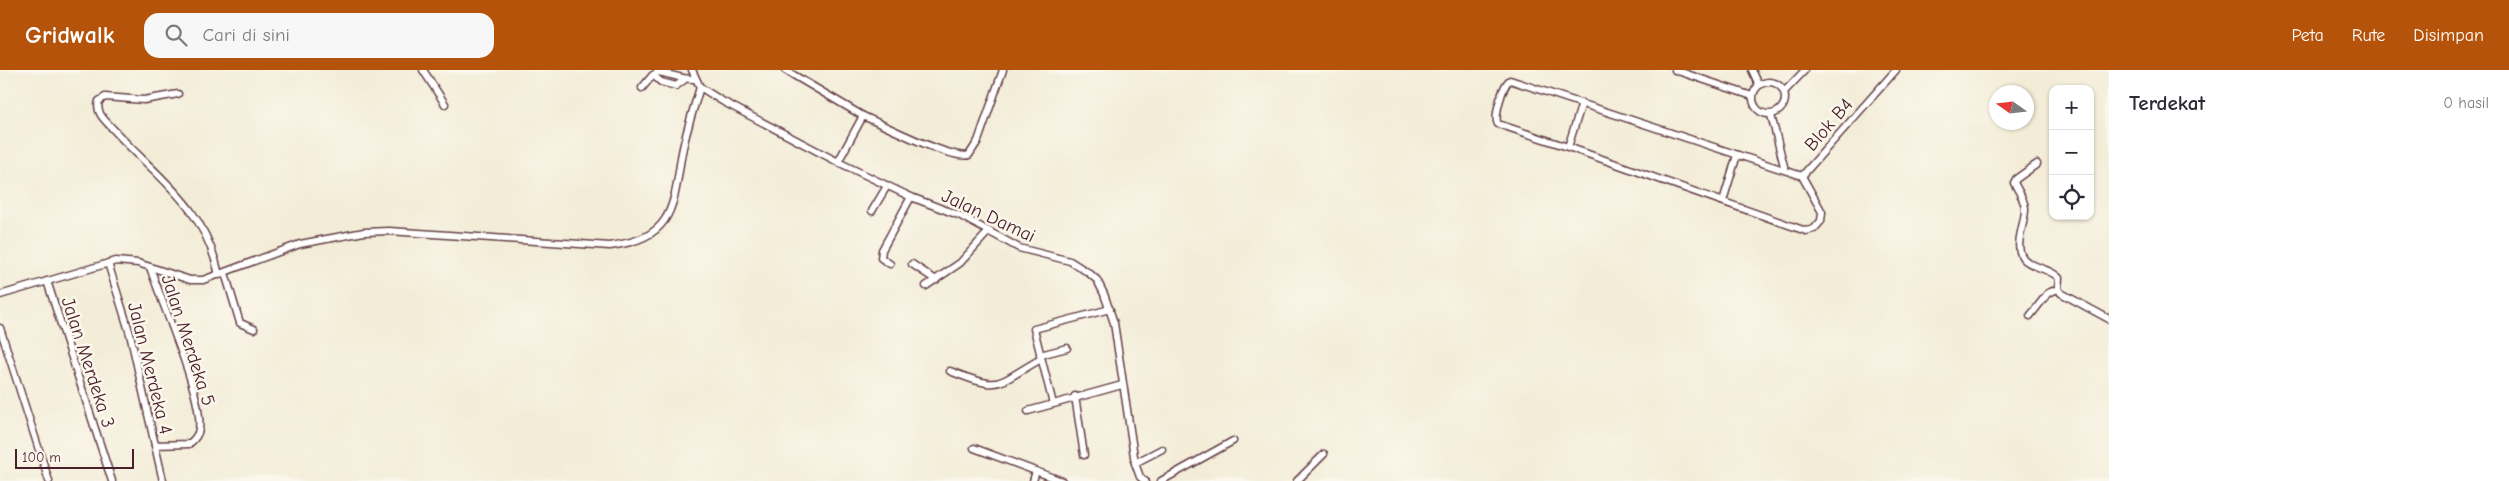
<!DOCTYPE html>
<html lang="id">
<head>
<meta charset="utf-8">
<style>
	:root { --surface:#fff; --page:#f7f7f7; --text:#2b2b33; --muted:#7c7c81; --line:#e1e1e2; --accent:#b45309 }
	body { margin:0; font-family:"Comic Neue",sans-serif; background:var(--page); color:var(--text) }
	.controls { position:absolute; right:15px; top:15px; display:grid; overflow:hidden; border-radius:10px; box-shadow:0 1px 4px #0004 }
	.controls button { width:45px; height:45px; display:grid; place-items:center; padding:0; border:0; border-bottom:1px solid var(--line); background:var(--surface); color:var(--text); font:25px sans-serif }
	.compass { position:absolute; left:1989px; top:15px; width:45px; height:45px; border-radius:50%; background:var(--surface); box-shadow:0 1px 4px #0004; rotate:284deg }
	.scale { position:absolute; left:15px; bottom:12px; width:119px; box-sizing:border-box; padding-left:5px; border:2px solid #4a1f2b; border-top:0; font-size:14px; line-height:18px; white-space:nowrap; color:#4a1f2b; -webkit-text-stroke:4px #fbf7ec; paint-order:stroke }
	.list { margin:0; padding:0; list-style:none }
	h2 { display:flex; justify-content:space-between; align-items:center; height:65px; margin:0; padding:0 20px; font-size:21px }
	h2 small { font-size:16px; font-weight:400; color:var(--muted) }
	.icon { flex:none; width:28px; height:28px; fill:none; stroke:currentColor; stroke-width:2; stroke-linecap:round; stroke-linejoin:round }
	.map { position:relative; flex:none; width:2109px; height:411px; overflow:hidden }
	header { display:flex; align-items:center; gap:30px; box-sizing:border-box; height:70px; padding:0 25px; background:var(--accent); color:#fff }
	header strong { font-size:24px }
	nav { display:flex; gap:28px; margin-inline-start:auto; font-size:18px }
	.search { width:350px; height:45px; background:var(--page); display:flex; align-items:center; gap:12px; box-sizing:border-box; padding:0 18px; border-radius:15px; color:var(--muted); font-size:19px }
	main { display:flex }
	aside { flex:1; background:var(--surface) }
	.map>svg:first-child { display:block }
</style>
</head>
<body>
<header>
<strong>Gridwalk</strong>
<div class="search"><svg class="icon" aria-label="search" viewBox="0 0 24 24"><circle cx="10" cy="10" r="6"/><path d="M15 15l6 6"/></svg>Cari di sini</div>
<nav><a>Peta</a><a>Rute</a><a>Disimpan</a></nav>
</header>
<main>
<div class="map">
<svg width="2109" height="411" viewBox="0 0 2109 411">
	<rect width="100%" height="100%" fill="#fbf7ec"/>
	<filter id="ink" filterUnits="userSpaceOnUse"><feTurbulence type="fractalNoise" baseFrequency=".02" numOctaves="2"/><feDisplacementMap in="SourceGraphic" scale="10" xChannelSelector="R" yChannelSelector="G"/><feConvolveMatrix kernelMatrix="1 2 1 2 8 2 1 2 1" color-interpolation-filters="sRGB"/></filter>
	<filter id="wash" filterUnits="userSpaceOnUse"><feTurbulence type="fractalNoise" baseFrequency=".0096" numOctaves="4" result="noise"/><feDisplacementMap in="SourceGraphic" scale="20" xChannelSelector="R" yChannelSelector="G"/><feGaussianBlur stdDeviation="1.12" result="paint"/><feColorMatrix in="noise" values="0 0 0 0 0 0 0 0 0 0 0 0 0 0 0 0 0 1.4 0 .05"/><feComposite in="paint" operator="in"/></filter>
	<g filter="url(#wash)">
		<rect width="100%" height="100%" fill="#f3edd8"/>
	</g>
	<g filter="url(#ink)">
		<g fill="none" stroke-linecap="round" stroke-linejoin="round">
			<g stroke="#633e45" stroke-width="9">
				<g id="minor">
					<path d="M423,0L445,34"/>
					<path d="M692,0L700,17L722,31L838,92L911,127L961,146L1019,178L1070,191L1089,203L1097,210L1104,224L1114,253L1135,393L1140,407L1145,411"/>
					<path d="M785,0L863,46"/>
					<path d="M1675,0L1752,26"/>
					<path d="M1752,0L1759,15"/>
					<path d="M653,5L661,12L676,16L684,10"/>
					<path d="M1510,10L1802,106L1822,142L1821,151L1814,159L1806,161L1568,77L1498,54C1493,48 1503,14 1510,10Z"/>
					<circle cx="1769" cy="28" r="16"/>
					<path d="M642,18L652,6L658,2C671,4 683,10 695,9"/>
					<path d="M1784,22L1805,0"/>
					<path d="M178,24L144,30L105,27L99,31C95,43 106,51 113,59C158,109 204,134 219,205"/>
					<path d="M1771,45L1785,100"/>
					<path d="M1568,77L1582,33"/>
					<path d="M838,92L863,46C882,54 953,91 969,85L978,71L1003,0"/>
					<path d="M2037,94L2016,109L2014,113C2018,120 2024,129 2025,138C2026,152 2013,175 2023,188C2031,198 2050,198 2059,208L2058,219L2061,223L2109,249"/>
					<path d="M1802,106L1896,0"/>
					<path d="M1723,131L1737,85"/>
					<path d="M872,141L887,116"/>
					<path d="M108,193L130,264L163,411"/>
					<path d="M890,194L881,188L882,180L911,127"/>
					<path d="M912,194L936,210"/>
					<path d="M150,197C161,232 204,328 199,359C198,366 194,370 189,374L155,375"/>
					<path d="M225,203L240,253L254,259"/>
					<path d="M47,211L112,411"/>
					<path d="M926,216L960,193L989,161"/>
					<path d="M0,225L116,191L138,193L190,210H203L300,174L364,162L389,161L610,176C671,168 673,141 681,88C685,64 693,41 700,17"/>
					<path d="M2030,246L2048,223L2058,219"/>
					<path d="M0,258L49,411"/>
					<path d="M1040,285L1067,278"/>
					<path d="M950,301C1003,322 994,315 1041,289"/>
					<path d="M1075,326L1084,385"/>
					<path d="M1053,334L1034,259L1110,239"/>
					<path d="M1028,341L1122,315"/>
					<path d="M974,378L1062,411"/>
					<path d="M1135,393L1162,379"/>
					<path d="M1033,411L1036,401"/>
					<path d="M1161,411L1233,371"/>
					<path d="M1297,411L1324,384"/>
				</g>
			</g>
			<use href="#minor" stroke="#fff" stroke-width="6"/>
		</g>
	</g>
	<g text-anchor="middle" stroke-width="5" stroke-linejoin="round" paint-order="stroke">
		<g font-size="19" fill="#4a1f2b" stroke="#fbf7ec">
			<text transform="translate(1828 54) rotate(-49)" y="7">Blok B4</text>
			<text transform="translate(989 145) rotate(25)" y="7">Jalan Damai</text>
			<text transform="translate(189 270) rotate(72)" y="7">Jalan Merdeka 5</text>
			<text transform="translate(89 292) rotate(72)" y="7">Jalan Merdeka 3</text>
			<text transform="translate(151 298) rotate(76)" y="7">Jalan Merdeka 4</text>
		</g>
	</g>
</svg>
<div class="controls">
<button>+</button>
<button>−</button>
<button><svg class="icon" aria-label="locate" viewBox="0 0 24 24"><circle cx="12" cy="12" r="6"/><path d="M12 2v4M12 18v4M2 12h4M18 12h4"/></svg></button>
</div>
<svg class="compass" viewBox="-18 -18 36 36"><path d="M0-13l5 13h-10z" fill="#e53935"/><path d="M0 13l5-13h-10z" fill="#7c7c81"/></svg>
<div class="scale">100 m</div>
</div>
<aside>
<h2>Terdekat<small>0 hasil</small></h2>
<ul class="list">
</ul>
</aside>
</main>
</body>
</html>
